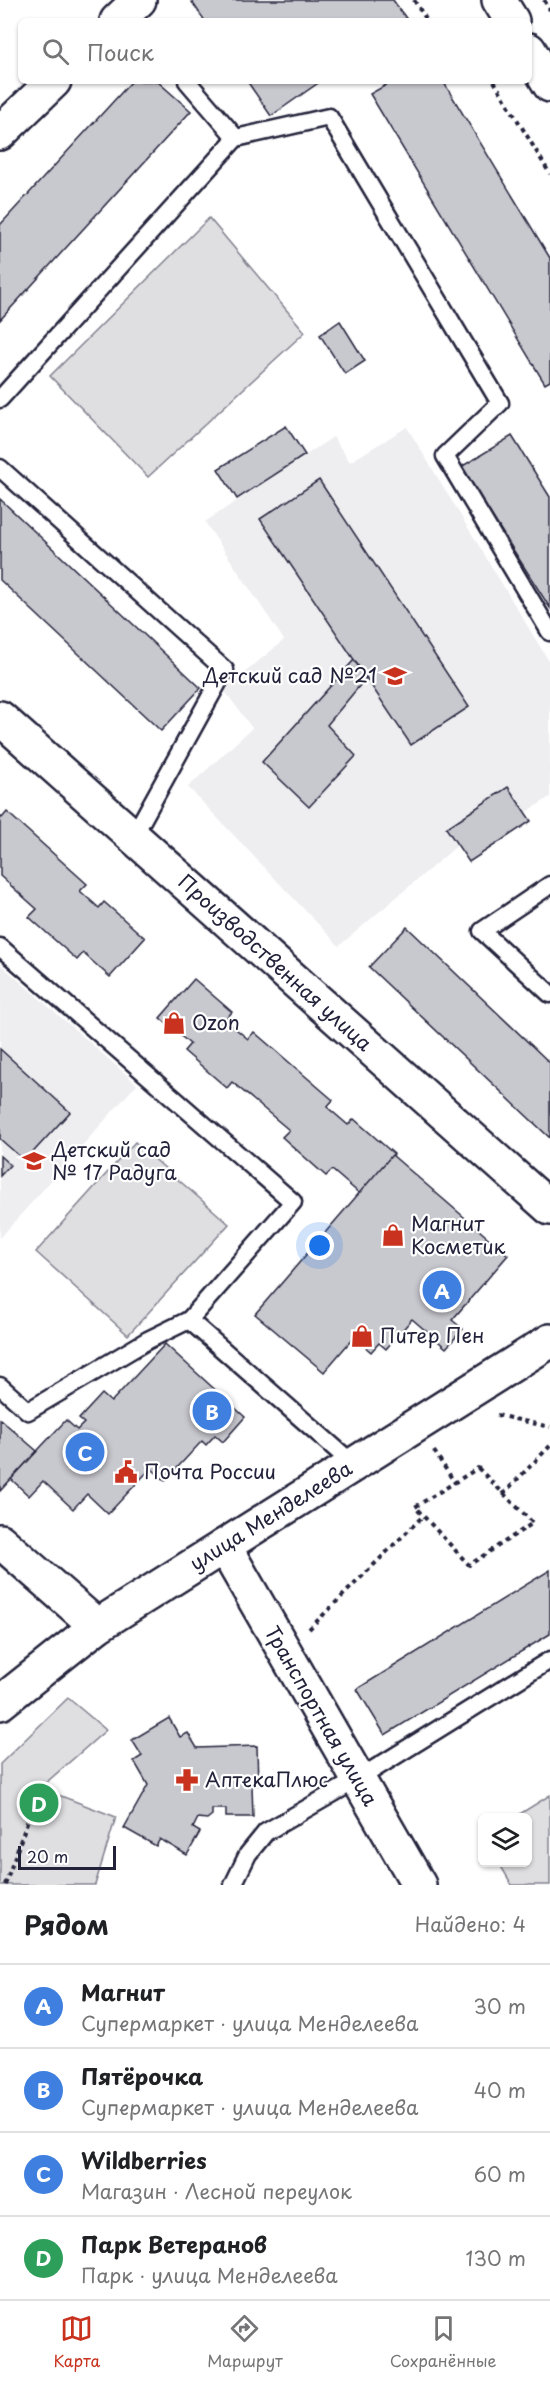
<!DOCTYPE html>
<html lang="ru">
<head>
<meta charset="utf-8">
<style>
	:root { --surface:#fff; --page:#f6f6f6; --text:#202124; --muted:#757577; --line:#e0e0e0; --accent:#c8321e }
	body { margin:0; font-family:"Playpen Sans",sans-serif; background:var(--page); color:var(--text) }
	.controls { position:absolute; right:18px; bottom:18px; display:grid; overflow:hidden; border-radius:9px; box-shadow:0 2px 4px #0004 }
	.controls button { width:54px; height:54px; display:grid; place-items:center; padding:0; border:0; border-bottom:2px solid var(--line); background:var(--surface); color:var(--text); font:30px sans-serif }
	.scale { position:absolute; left:18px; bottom:15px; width:98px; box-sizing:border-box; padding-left:6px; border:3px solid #22223b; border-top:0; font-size:16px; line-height:21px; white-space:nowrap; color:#22223b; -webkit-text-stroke:4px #fff; paint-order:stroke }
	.you { position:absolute; left:320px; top:1246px; width:21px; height:21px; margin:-15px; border:4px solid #fff; border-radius:50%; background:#1a73e8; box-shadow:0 0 0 9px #1a73e833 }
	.badge { display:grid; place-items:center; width:39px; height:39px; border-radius:50%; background:var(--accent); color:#fff; font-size:20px; font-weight:700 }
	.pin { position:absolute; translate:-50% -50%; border:3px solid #fff; box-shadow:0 2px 6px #0006 }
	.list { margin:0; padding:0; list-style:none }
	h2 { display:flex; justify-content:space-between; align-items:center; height:78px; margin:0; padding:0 24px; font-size:26px }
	h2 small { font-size:20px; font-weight:400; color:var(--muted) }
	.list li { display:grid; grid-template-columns:39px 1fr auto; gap:18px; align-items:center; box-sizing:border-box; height:84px; padding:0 24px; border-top:2px solid var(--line) }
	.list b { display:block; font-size:22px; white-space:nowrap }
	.list p { margin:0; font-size:20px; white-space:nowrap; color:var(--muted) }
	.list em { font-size:20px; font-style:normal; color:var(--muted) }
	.icon { flex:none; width:33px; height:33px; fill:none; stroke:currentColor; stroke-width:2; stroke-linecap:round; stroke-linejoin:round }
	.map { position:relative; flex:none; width:550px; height:1885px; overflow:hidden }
	.search { position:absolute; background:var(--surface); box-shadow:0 2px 4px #0004; left:18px; right:18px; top:18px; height:66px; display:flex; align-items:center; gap:15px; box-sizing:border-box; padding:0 21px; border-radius:9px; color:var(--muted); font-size:22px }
	.sheet { height:414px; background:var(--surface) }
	nav { display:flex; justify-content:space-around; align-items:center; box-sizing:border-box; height:84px; border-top:2px solid var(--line); background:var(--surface); font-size:16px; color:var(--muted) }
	nav a { display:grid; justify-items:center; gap:3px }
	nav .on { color:var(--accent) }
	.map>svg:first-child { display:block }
</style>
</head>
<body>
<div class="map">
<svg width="550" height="1885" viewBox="0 0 550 1885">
	<rect width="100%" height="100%" fill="#fff"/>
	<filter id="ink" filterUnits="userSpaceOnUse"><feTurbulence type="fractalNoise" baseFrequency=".0167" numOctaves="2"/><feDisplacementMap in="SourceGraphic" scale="12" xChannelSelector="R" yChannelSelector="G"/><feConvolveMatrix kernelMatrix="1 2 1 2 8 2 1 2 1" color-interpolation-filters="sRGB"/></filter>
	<g filter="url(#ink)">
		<g fill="#eeeef1">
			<path d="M407,427L550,663V797L525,813L458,845L339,946L188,787L252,728L224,690L284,640L205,522L333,437L350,462Z"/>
			<path d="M0,964L137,1084L0,1238Z"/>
		</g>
		<g fill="#dfdfe2" stroke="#80808e" stroke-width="1.5">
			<path d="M209,218L305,332L148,477L50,376Z"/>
			<path d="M135,1142L229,1224L128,1335L36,1252Z"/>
			<path d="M68,1698L106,1730L40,1788L116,1817L95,1885H0V1764Z"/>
			<path d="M550,1795V1885H512L499,1863L528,1862V1818L515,1817Z"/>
		</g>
		<g fill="#c8c8cf" stroke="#22223b" stroke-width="1.5">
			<path d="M196,0H393L408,21H205L192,2Z"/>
			<path d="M132,81H157L191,111L0,320V225Z"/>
			<path d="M247,81H321L271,116Z"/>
			<path d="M393,81H443L550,258V381L545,384L370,94Z"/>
			<path d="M340,321L365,361L345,374L320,335Z"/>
			<path d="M286,426L305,455L237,499L218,469Z"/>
			<path d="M512,436L550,497V608L461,467Z"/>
			<path d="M319,480L469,707L411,745L260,519Z"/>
			<path d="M0,499L201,688L161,731L0,580Z"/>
			<path d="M354,660L366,678L327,725L356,756L309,807L262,762Z"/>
			<path d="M508,787L531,821L469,862L446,828Z"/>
			<path d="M7,812L87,884L80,891L99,908L104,902L145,938L110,977L83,953L77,960L29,917L37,909L0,876V816L2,818Z"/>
			<path d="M407,927L550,1063V1138L369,967Z"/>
			<path d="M194,979L232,1012L225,1020L248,1039L254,1032L333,1100L327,1107L348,1125L354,1119L394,1154L360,1194L332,1170L326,1176L282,1137L289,1130L232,1082L227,1088L184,1051L190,1044L160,1018Z"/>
			<path d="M0,1049L70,1112L25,1161L0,1139Z"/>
			<path d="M392,1155L508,1255L452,1320L463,1329L446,1348L412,1319L386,1349L379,1343L371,1352L354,1337L324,1372L255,1314Z"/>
			<path d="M0,1156L10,1165L0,1176Z"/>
			<path d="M165,1344L245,1417L223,1442L215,1435L206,1445L202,1441L165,1481L151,1468L108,1514L87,1494L73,1509L43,1481L29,1496L11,1479L66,1420L77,1430L84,1423L79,1419L102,1394L111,1402Z"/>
			<path d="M0,1419L37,1451L0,1491Z"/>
			<path d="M550,1570V1634L385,1735L357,1689Z"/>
			<path d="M169,1718L180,1737L188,1733L197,1748L257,1746L258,1785H252L253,1817H226V1809H212V1815L207,1819L198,1818L193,1828L200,1832L187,1855L160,1839L156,1846L124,1828L148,1785L134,1761L142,1756L132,1740Z"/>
		</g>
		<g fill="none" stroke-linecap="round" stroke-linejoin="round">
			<g stroke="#22223b" stroke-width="21">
				<g id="lane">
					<path d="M236,138L329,117L500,403L445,456L550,632"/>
					<path d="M0,399L236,138L187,81"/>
					<path d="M0,468L225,670L133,837"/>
					<path d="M550,885L482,931L550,994"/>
					<path d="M0,947L293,1202L189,1320"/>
					<path d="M0,1386L28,1411L148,1340L189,1320L353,1464"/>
					<path d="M233,1885L248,1854L266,1832L358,1779L550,1660"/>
				</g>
			</g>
			<g stroke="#22223b" stroke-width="38">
				<g id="street">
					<path d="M0,718L550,1208"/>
					<path d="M0,1541L97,1626"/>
					<path d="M224,1546L419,1885"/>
					<path d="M0,1703L97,1626L550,1341"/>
				</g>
			</g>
			<g stroke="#22223b" stroke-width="38">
				<g id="secondary">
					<path d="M499,0L512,21"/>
					<path d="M117,21L139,0"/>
					<path d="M529,50L550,85"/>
					<path d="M0,133L54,81"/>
				</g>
			</g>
			<g stroke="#22223b" stroke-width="4" stroke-dasharray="4.5 4.5" stroke-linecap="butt">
				<path d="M414,0L427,21"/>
				<path d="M544,0L550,10"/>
				<path d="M494,81L550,174"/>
				<path d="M497,1415L550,1427"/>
				<path d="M434,1451L455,1483"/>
				<path d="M478,1468L533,1523L469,1565L415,1507Z"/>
				<path d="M503,1494L550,1446"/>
				<path d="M309,1629L422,1517"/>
				<path d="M5,1885L39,1788"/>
			</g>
			<use href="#lane" stroke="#fff" stroke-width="16"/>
			<use href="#street" stroke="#fff" stroke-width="33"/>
			<use href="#secondary" stroke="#fff" stroke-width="33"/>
		</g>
	</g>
	<defs>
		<g id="school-bare" transform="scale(1.8)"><path d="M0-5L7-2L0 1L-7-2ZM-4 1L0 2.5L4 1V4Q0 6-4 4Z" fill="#c8321e" stroke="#fff" stroke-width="2.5" paint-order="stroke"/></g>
		<g id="shop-bare" transform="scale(1.8)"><path d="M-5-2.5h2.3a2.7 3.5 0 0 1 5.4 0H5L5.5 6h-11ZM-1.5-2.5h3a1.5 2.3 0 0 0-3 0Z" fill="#c8321e" stroke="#fff" stroke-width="2.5" paint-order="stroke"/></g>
		<g id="civic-bare" transform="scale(1.8)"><path d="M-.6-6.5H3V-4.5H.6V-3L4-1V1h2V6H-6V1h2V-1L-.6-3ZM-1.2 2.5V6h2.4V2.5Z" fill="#c8321e" stroke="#fff" stroke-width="2.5" paint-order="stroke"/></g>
		<g id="pharmacy-bare" transform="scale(1.8)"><path d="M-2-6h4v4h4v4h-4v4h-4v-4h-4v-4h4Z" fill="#c8321e" stroke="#fff" stroke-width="2.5" paint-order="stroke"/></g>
	</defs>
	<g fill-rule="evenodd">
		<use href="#school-bare" x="395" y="676"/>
		<use href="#shop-bare" x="174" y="1023"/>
		<use href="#school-bare" x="34" y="1161"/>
		<use href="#shop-bare" x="393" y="1235"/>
		<use href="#shop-bare" x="362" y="1336"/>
		<use href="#civic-bare" x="126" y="1472"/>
		<use href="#pharmacy-bare" x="187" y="1780"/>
	</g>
	<g text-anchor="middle" stroke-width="4.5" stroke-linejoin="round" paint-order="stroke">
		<g font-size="20" fill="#22223b" stroke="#fff" text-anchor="start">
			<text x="377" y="683" text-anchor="end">Детский сад №21</text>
			<text x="192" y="1030">Ozon</text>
			<text x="52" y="1157">Детский сад<tspan x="52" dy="23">№ 17 Радуга</tspan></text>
			<text x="411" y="1231">Магнит<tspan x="411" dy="23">Косметик</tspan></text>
			<text x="380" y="1343">Питер Пен</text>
			<text x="144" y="1479">Почта России</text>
			<text x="205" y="1787">АптекаПлюс</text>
		</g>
		<g font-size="20" fill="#22223b" stroke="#fff">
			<text transform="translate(275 963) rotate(42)" y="7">Производственная улица</text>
			<text transform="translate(271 1516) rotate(-32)" y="7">улица Менделеева</text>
			<text transform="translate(321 1716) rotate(60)" y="7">Транспортная улица</text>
		</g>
	</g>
</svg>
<div class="controls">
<button><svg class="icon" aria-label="layers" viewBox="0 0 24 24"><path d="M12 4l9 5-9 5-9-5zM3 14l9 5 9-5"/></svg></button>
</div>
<div class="scale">20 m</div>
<div class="you"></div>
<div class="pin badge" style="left:442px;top:1290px;background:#3f7fe0">A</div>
<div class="pin badge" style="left:212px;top:1411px;background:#3f7fe0">B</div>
<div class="pin badge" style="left:85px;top:1452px;background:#3f7fe0">C</div>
<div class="pin badge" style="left:39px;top:1803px;background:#2e9e5b">D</div>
<div class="search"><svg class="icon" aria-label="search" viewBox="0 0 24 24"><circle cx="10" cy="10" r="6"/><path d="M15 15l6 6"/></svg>Поиск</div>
</div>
<section class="sheet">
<h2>Рядом<small>Найдено: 4</small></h2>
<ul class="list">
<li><span class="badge" style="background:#3f7fe0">A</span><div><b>Магнит</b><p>Супермаркет · улица Менделеева</p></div><em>30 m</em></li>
<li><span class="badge" style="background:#3f7fe0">B</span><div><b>Пятёрочка</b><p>Супермаркет · улица Менделеева</p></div><em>40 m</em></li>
<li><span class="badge" style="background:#3f7fe0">C</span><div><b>Wildberries</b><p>Магазин · Лесной переулок</p></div><em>60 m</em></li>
<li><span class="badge" style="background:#2e9e5b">D</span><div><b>Парк Ветеранов</b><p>Парк · улица Менделеева</p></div><em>130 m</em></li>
</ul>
</section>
<nav>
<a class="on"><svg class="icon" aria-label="map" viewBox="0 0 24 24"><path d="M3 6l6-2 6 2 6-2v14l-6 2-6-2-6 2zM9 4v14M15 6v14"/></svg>Карта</a>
<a><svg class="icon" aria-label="directions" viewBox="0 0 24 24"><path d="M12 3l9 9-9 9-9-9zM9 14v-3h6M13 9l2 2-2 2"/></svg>Маршрут</a>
<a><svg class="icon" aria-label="saved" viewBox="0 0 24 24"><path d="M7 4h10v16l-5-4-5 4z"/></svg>Сохранённые</a>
</nav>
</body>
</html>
